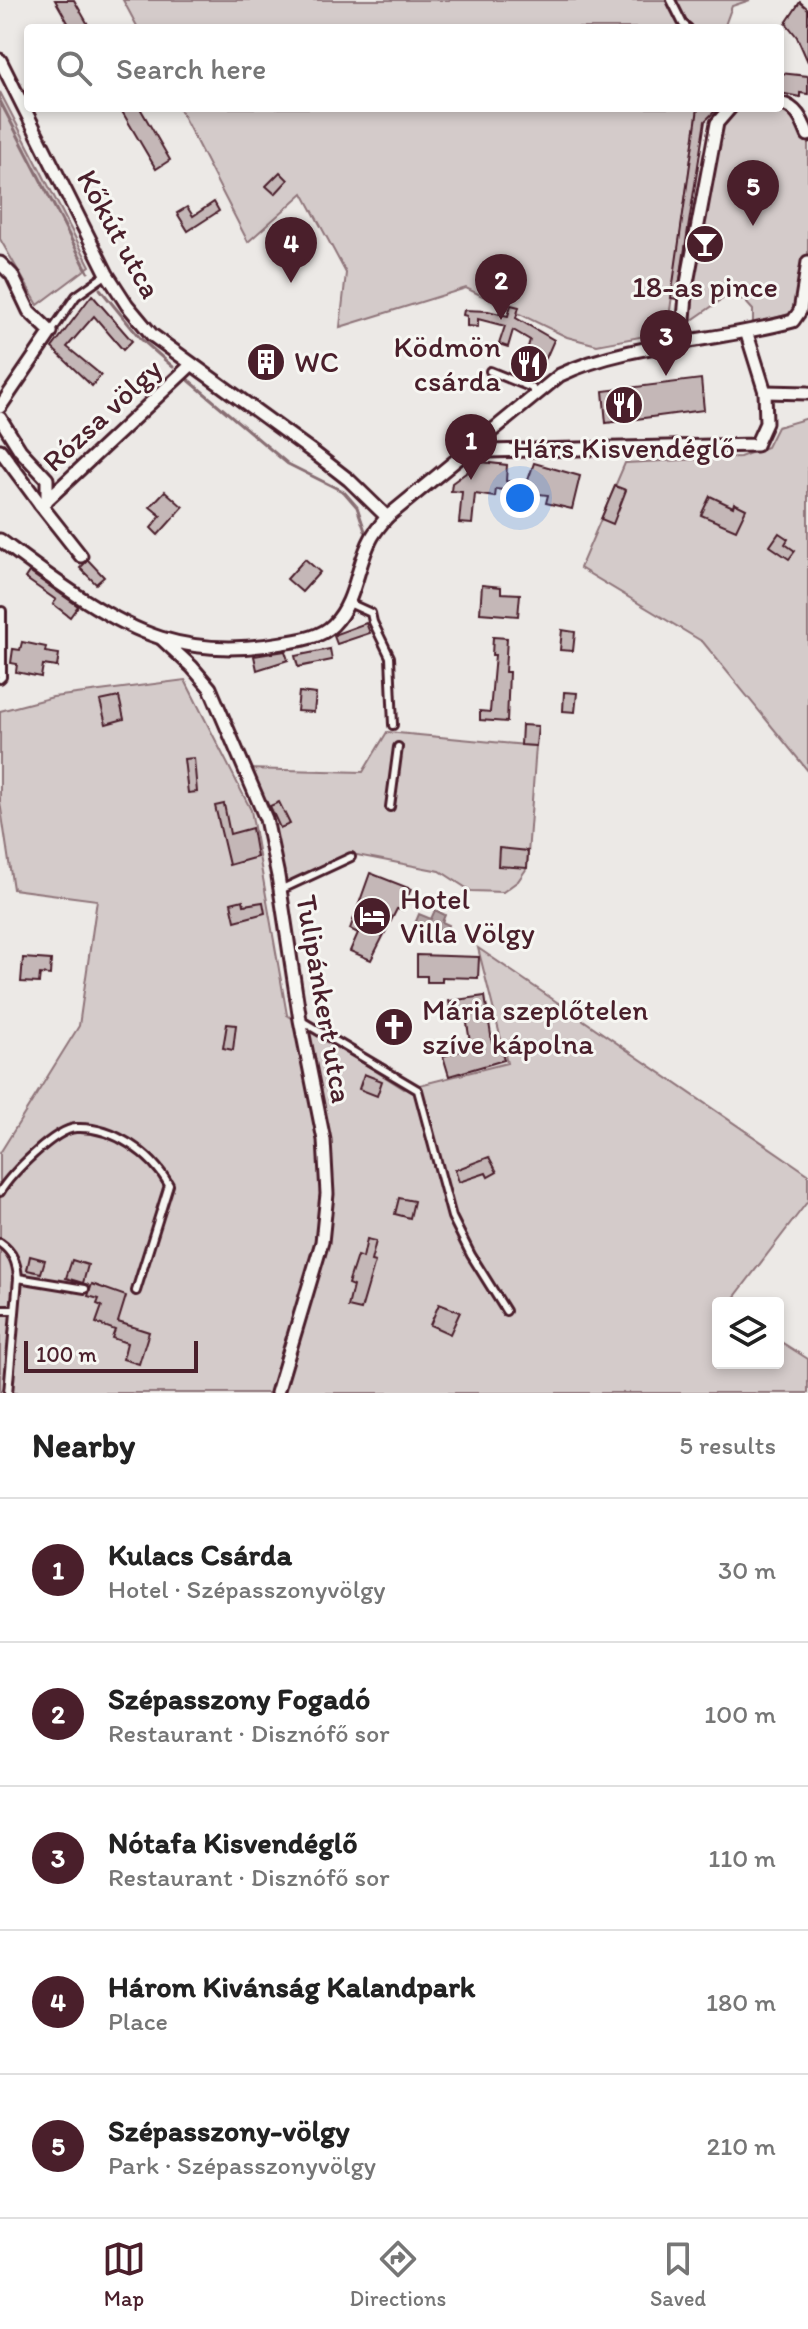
<!DOCTYPE html>
<html lang="en">
<head>
<meta charset="utf-8">
<style>
	:root { --surface:#fff; --page:#f6f6f6; --text:#222; --muted:#767676; --line:#e0e0e0; --accent:#4a1f2b }
	body { margin:0; font-family:Itim,sans-serif; background:var(--page); color:var(--text) }
	.controls { position:absolute; right:24px; bottom:24px; display:grid; overflow:hidden; border-radius:8px; box-shadow:0 4px 12px #0003 }
	.controls button { width:72px; height:72px; display:grid; place-items:center; padding:0; border:0; border-bottom:2px solid var(--line); background:var(--surface); color:var(--text); font:40px sans-serif }
	.scale { position:absolute; left:24px; bottom:20px; width:174px; box-sizing:border-box; padding-left:8px; border:4px solid #4a1f2b; border-top:0; font-size:22px; line-height:28px; white-space:nowrap; color:#4a1f2b; -webkit-text-stroke:6px #f6f6f2; paint-order:stroke }
	.you { position:absolute; left:520px; top:498px; width:28px; height:28px; margin:-20px; border:6px solid #fff; border-radius:50%; background:#1a73e8; box-shadow:0 0 0 12px #1a73e833 }
	.badge { display:grid; place-items:center; width:52px; height:52px; border-radius:50%; background:var(--accent); color:#fff; font-size:26px; font-weight:700 }
	.pin { position:absolute; translate:-50% -66px; filter:drop-shadow(0 2px 4px #0008) }
	.pin::after { content:''; position:absolute; top:42px; width:28px; height:24px; background:inherit; clip-path:polygon(0 0,100% 0,50% 100%) }
	.list { margin:0; padding:0; list-style:none }
	h2 { display:flex; justify-content:space-between; align-items:center; height:104px; margin:0; padding:0 32px; font-size:34px }
	h2 small { font-size:26px; font-weight:400; color:var(--muted) }
	.list li { display:grid; grid-template-columns:52px 1fr auto; gap:24px; align-items:center; box-sizing:border-box; height:144px; padding:0 32px; border-top:2px solid var(--line) }
	.list b { display:block; font-size:30px; white-space:nowrap }
	.list p { margin:0; font-size:26px; white-space:nowrap; color:var(--muted) }
	.list em { font-size:26px; font-style:normal; color:var(--muted) }
	.icon { flex:none; width:44px; height:44px; fill:none; stroke:currentColor; stroke-width:2; stroke-linecap:round; stroke-linejoin:round }
	.map { position:relative; flex:none; width:808px; height:1393px; overflow:hidden }
	.search { position:absolute; background:var(--surface); box-shadow:0 4px 12px #0003; left:24px; right:24px; top:24px; height:88px; display:flex; align-items:center; gap:20px; box-sizing:border-box; padding:0 28px; border-radius:8px; color:var(--muted); font-size:30px }
	.sheet { height:824px; background:var(--surface) }
	nav { display:flex; justify-content:space-around; align-items:center; box-sizing:border-box; height:112px; border-top:2px solid var(--line); background:var(--surface); font-size:22px; color:var(--muted) }
	nav a { display:grid; justify-items:center; gap:4px }
	nav .on { color:var(--accent) }
	.map>svg:first-child { display:block }
</style>
</head>
<body>
<div class="map">
<svg width="808" height="1393" viewBox="0 0 808 1393">
	<rect width="100%" height="100%" fill="#ece9e6"/>
	<filter id="ink" filterUnits="userSpaceOnUse"><feTurbulence type="fractalNoise" baseFrequency=".0125" numOctaves="2"/><feDisplacementMap in="SourceGraphic" scale="16" xChannelSelector="R" yChannelSelector="G"/><feConvolveMatrix kernelMatrix="1 2 1 2 8 2 1 2 1" color-interpolation-filters="sRGB"/></filter>
	<g filter="url(#ink)">
		<g fill="#d4cbca" stroke="#8f757a" stroke-width="2">
			<path d="M123,0H750L732,6L724,28H138Z"/>
			<path d="M0,92L90,266L38,305L0,239Z"/>
			<path d="M787,105L808,135V262L800,311L753,324V310L744,300L727,296L685,325L717,123L730,108H780Z"/>
			<path d="M179,108H698L667,332L597,345L567,337L466,288L340,327L346,273L303,193L248,242Z"/>
			<path d="M808,418V771L703,642L580,568L625,463L740,457L767,447L777,427Z"/>
			<path d="M185,680L251,810L287,1015L404,1089L507,1063L478,948L808,1174V1201L730,1303H718V1363H778V1340L808,1359V1393H0V1153L79,1026L97,900L13,889L0,802V711L53,697Z"/>
			<path d="M387,732L536,746L527,868L518,881L503,892L471,891L440,871L357,855L280,890L246,769L363,772Z"/>
		</g>
		<path fill="#b1a2a3" stroke="#886e73" stroke-width="2" d="M435,910L445,915L442,922L449,925L446,933L437,930L435,935L414,926L419,914L431,919Z"/>
		<g fill="none" stroke-linecap="round" stroke-linejoin="round">
			<g stroke="#886e73" stroke-width="3">
				<path d="M0,101L88,272"/>
				<path d="M100,289L140,338L173,367"/>
				<path d="M185,377L288,464L344,492L357,507L365,531"/>
			</g>
		</g>
		<g fill="#c4b7b7" stroke="#4a1f2b" stroke-width="2">
			<path d="M55,0H74L90,28H71Z"/>
			<path d="M800,2L808,9V62L797,37L786,23Z"/>
			<path d="M780,73L808,76V94L800,93V97L780,93Z"/>
			<path d="M120,108H140L170,160L156,169Z"/>
			<path d="M698,108H718L705,121L677,299L671,298Z"/>
			<path d="M280,172L288,180L275,194L266,186Z"/>
			<path d="M214,202L219,211L188,231L177,213L187,207L193,216Z"/>
			<path d="M92,295L132,341L123,350L94,316L67,347L101,375L92,386L52,348Z"/>
			<path d="M511,305L519,307L516,318L554,340L540,372L522,368L530,340L513,330L508,347L499,344L505,326L478,319V327L467,326V316L463,315L464,310L488,311L508,316Z"/>
			<path d="M701,379L704,410L606,423L603,391Z"/>
			<path d="M481,462L507,465L506,481L527,483L534,463L580,476L572,509L546,503L548,495L496,489L495,497L475,494L472,524L459,523L462,492L451,491L452,483Z"/>
			<path d="M615,486L626,490L613,524L601,519Z"/>
			<path d="M165,491L183,507L158,535L151,528L161,516L150,507Z"/>
			<path d="M710,496L733,507L734,503L746,509L736,530L701,515Z"/>
			<path d="M779,533L788,539L785,544L795,551L789,559L770,546Z"/>
			<path d="M305,559L320,572L302,592L287,579Z"/>
			<path d="M88,560L104,577L96,584L80,568Z"/>
			<path d="M29,572L78,606L70,617L53,604L56,600L25,578Z"/>
			<path d="M482,585L501,587V593L520,594L518,616L480,613Z"/>
			<path d="M366,623L370,633L337,644L334,636L336,634Z"/>
			<path d="M562,630L575,632L573,651L560,650Z"/>
			<path d="M493,637L507,638L505,672H509L507,722L480,720V711L490,712L495,655H492Z"/>
			<path d="M22,642L46,647L45,652L59,654L57,667L43,665L41,677L16,672L17,664L11,663L13,649L20,650Z"/>
			<path d="M330,649L332,660L298,667L295,656Z"/>
			<path d="M285,651L288,660L257,670L254,656Z"/>
			<path d="M299,692L316,694L314,712L297,711Z"/>
			<path d="M564,692L577,693L575,712L563,711Z"/>
			<path d="M119,697L124,719L106,724L100,701Z"/>
			<path d="M522,725L538,726L536,746L521,745Z"/>
			<path d="M194,758L197,792L188,793L184,759Z"/>
			<path d="M279,802L290,824L280,828L270,806Z"/>
			<path d="M224,804L230,834L252,828L257,857L229,865L215,806Z"/>
			<path d="M499,848L528,851L527,868L498,866Z"/>
			<path d="M370,873L411,889L402,910L397,909L371,960L350,951L358,933L350,929Z"/>
			<path d="M243,900L244,905L263,902L265,913L235,921L231,903Z"/>
			<path d="M417,955L479,957L478,978L442,977V982H427V976H417Z"/>
			<path d="M23,958L51,960L50,975L40,974L39,983L21,982Z"/>
			<path d="M485,996L492,1042L498,1040L504,1060L449,1076L443,1056L471,1048L465,1011L451,1014L449,1001Z"/>
			<path d="M389,1017L404,1026L398,1036L383,1027Z"/>
			<path d="M227,1024L236,1025L233,1050L223,1048Z"/>
			<path d="M364,1074L382,1081L377,1096L359,1089Z"/>
			<path d="M489,1157L497,1172L488,1177L486,1173L459,1182L455,1170Z"/>
			<path d="M399,1198L414,1201L410,1218L395,1214Z"/>
			<path d="M367,1239L376,1241L371,1261L375,1262L361,1310L348,1307L353,1286L348,1284L357,1256L363,1258Z"/>
			<path d="M30,1256L45,1260L41,1273L27,1270Z"/>
			<path d="M72,1260L88,1265L83,1283L66,1278Z"/>
			<path d="M92,1284L126,1296L118,1322L149,1332L139,1364L123,1359L127,1343L112,1338L115,1330L96,1323L102,1306L97,1304L99,1299L88,1296Z"/>
			<path d="M439,1304L460,1312L450,1334L430,1325Z"/>
		</g>
		<g fill="none" stroke-linecap="round" stroke-linejoin="round">
			<g stroke="#4a1f2b" stroke-width="12">
				<g id="lane">
					<path d="M671,0L683,24L688,28"/>
					<path d="M51,332L76,296L107,274"/>
					<path d="M490,371L532,388L535,397"/>
					<path d="M349,603L371,613L373,622L390,657L393,725"/>
					<path d="M0,679L2,677V611"/>
					<path d="M390,807L398,747"/>
					<path d="M280,890L351,857"/>
					<path d="M300,1020L418,1090L452,1217L471,1255L506,1311"/>
					<path d="M0,1192C11,1174 55,1129 76,1128C113,1126 152,1154 169,1185L136,1291"/>
					<path d="M0,1243C13,1252 17,1263 18,1278L8,1393"/>
					<path d="M18,1278L85,1289"/>
					<path d="M0,1310H15"/>
				</g>
			</g>
			<g stroke="#4a1f2b" stroke-width="17">
				<g id="street">
					<path d="M0,60L107,274L127,305L152,335L313,452L349,480L387,517"/>
					<path d="M780,103C797,107 802,120 808,135"/>
					<path d="M0,263L12,275L29,311L51,332L0,407"/>
					<path d="M682,343L687,283L717,123L730,108"/>
					<path d="M765,392L808,393"/>
					<path d="M0,418L20,450L47,479V500L191,365"/>
					<path d="M0,450L40,504"/>
					<path d="M464,455L488,451L756,445L766,423L765,392L747,334"/>
					<path d="M47,500L40,504L81,556"/>
					<path d="M0,540C46,574 106,621 161,638C200,650 243,650 282,643C299,640 320,638 333,625C357,601 356,565 372,537C376,530 382,523 387,517L560,375C626,343 720,341 793,321L800,311L808,262"/>
					<path d="M162,639L192,667L210,688L266,819L278,876L300,1020L324,1140L327,1194L322,1242L277,1393"/>
				</g>
			</g>
			<use href="#lane" stroke="#f6f6f2" stroke-width="6"/>
			<use href="#street" stroke="#f6f6f2" stroke-width="11"/>
		</g>
	</g>
	<defs>
		<g id="bar-disc" transform="scale(2)"><circle r="9.5" fill="#4a1f2b" stroke="#f6f6f2"/><path d="M-6-5H6L.8 .8V4.5H3.5V6h-7V4.5H-.8V.8Z" fill="#fff"/></g>
		<g id="building-disc" transform="scale(2)"><circle r="9.5" fill="#4a1f2b" stroke="#f6f6f2"/><path d="M-4-6H4V6H1V3H-1V6H-4ZM-2.5-4.3h1.7v1.8h-1.7ZM.8-4.3h1.7v1.8H.8ZM-2.5-1h1.7V.8h-1.7ZM.8-1h1.7V.8H.8Z" fill="#fff"/></g>
		<g id="restaurant-disc" transform="scale(2)"><circle r="9.5" fill="#4a1f2b" stroke="#f6f6f2"/><path d="M-5-6h1v4h1v-4h1v4h1v-4h1v5L-1.5 .5V6h-2V.5L-5-1ZM5-6V6H3V1.5H1.5Q1.5-4 5-6Z" fill="#fff"/></g>
		<g id="hotel-disc" transform="scale(2)"><circle r="9.5" fill="#4a1f2b" stroke="#f6f6f2"/><path d="M-6-4.5h1.5V1H6V5H4.5V3h-9V5H-6ZM-4 0a1.8 1.8 0 1 1 3.6 0ZM.5 0V-2.5h3Q6-2.5 6 0Z" fill="#fff"/></g>
		<g id="church-disc" transform="scale(2)"><circle r="9.5" fill="#4a1f2b" stroke="#f6f6f2"/><path d="M-1.2-6h2.4v3.5h3.3v2.4h-3.3V6h-2.4V-.1h-3.3v-2.4h3.3Z" fill="#fff"/></g>
	</defs>
	<g fill-rule="evenodd">
		<use href="#bar-disc" x="705" y="244"/>
		<use href="#building-disc" x="266" y="362"/>
		<use href="#restaurant-disc" x="529" y="364"/>
		<use href="#restaurant-disc" x="624" y="405"/>
		<use href="#hotel-disc" x="372" y="916"/>
		<use href="#church-disc" x="394" y="1027"/>
	</g>
	<g text-anchor="middle" stroke-width="6" stroke-linejoin="round" paint-order="stroke">
		<g font-size="30" fill="#4a1f2b" stroke="#f6f6f2">
			<text transform="translate(119 234) rotate(61)" y="10">Kőkút utca</text>
			<text transform="translate(102 415) rotate(-43)" y="10">Rózsa völgy</text>
			<text transform="translate(324 999) rotate(80)" y="10">Tulipánkert utca</text>
		</g>
		<g font-size="30" fill="#4a1f2b" stroke="#f6f6f2" text-anchor="start">
			<text x="705" y="297" text-anchor="middle">18-as pince</text>
			<text x="501" y="357" text-anchor="end">Ködmön<tspan x="501" dy="34">csárda</tspan></text>
			<text x="294" y="372">WC</text>
			<text x="624" y="458" text-anchor="middle">Hárs Kisvendéglő</text>
			<text x="400" y="909">Hotel<tspan x="400" dy="34">Villa Völgy</tspan></text>
			<text x="422" y="1020">Mária szeplőtelen<tspan x="422" dy="34">szíve kápolna</tspan></text>
		</g>
	</g>
</svg>
<div class="controls">
<button><svg class="icon" aria-label="layers" viewBox="0 0 24 24"><path d="M12 4l9 5-9 5-9-5zM3 14l9 5 9-5"/></svg></button>
</div>
<div class="scale">100 m</div>
<div class="you"></div>
<div class="pin badge" style="left:471px;top:480px">1</div>
<div class="pin badge" style="left:501px;top:320px">2</div>
<div class="pin badge" style="left:666px;top:376px">3</div>
<div class="pin badge" style="left:291px;top:283px">4</div>
<div class="pin badge" style="left:753px;top:226px">5</div>
<div class="search"><svg class="icon" aria-label="search" viewBox="0 0 24 24"><circle cx="10" cy="10" r="6"/><path d="M15 15l6 6"/></svg>Search here</div>
</div>
<section class="sheet">
<h2>Nearby<small>5 results</small></h2>
<ul class="list">
<li><span class="badge">1</span><div><b>Kulacs Csárda</b><p>Hotel · Szépasszonyvölgy</p></div><em>30 m</em></li>
<li><span class="badge">2</span><div><b>Szépasszony Fogadó</b><p>Restaurant · Disznófő sor</p></div><em>100 m</em></li>
<li><span class="badge">3</span><div><b>Nótafa Kisvendéglő</b><p>Restaurant · Disznófő sor</p></div><em>110 m</em></li>
<li><span class="badge">4</span><div><b>Három Kivánság Kalandpark</b><p>Place</p></div><em>180 m</em></li>
<li><span class="badge">5</span><div><b>Szépasszony-völgy</b><p>Park · Szépasszonyvölgy</p></div><em>210 m</em></li>
</ul>
</section>
<nav>
<a class="on"><svg class="icon" aria-label="map" viewBox="0 0 24 24"><path d="M3 6l6-2 6 2 6-2v14l-6 2-6-2-6 2zM9 4v14M15 6v14"/></svg>Map</a>
<a><svg class="icon" aria-label="directions" viewBox="0 0 24 24"><path d="M12 3l9 9-9 9-9-9zM9 14v-3h6M13 9l2 2-2 2"/></svg>Directions</a>
<a><svg class="icon" aria-label="saved" viewBox="0 0 24 24"><path d="M7 4h10v16l-5-4-5 4z"/></svg>Saved</a>
</nav>
</body>
</html>
